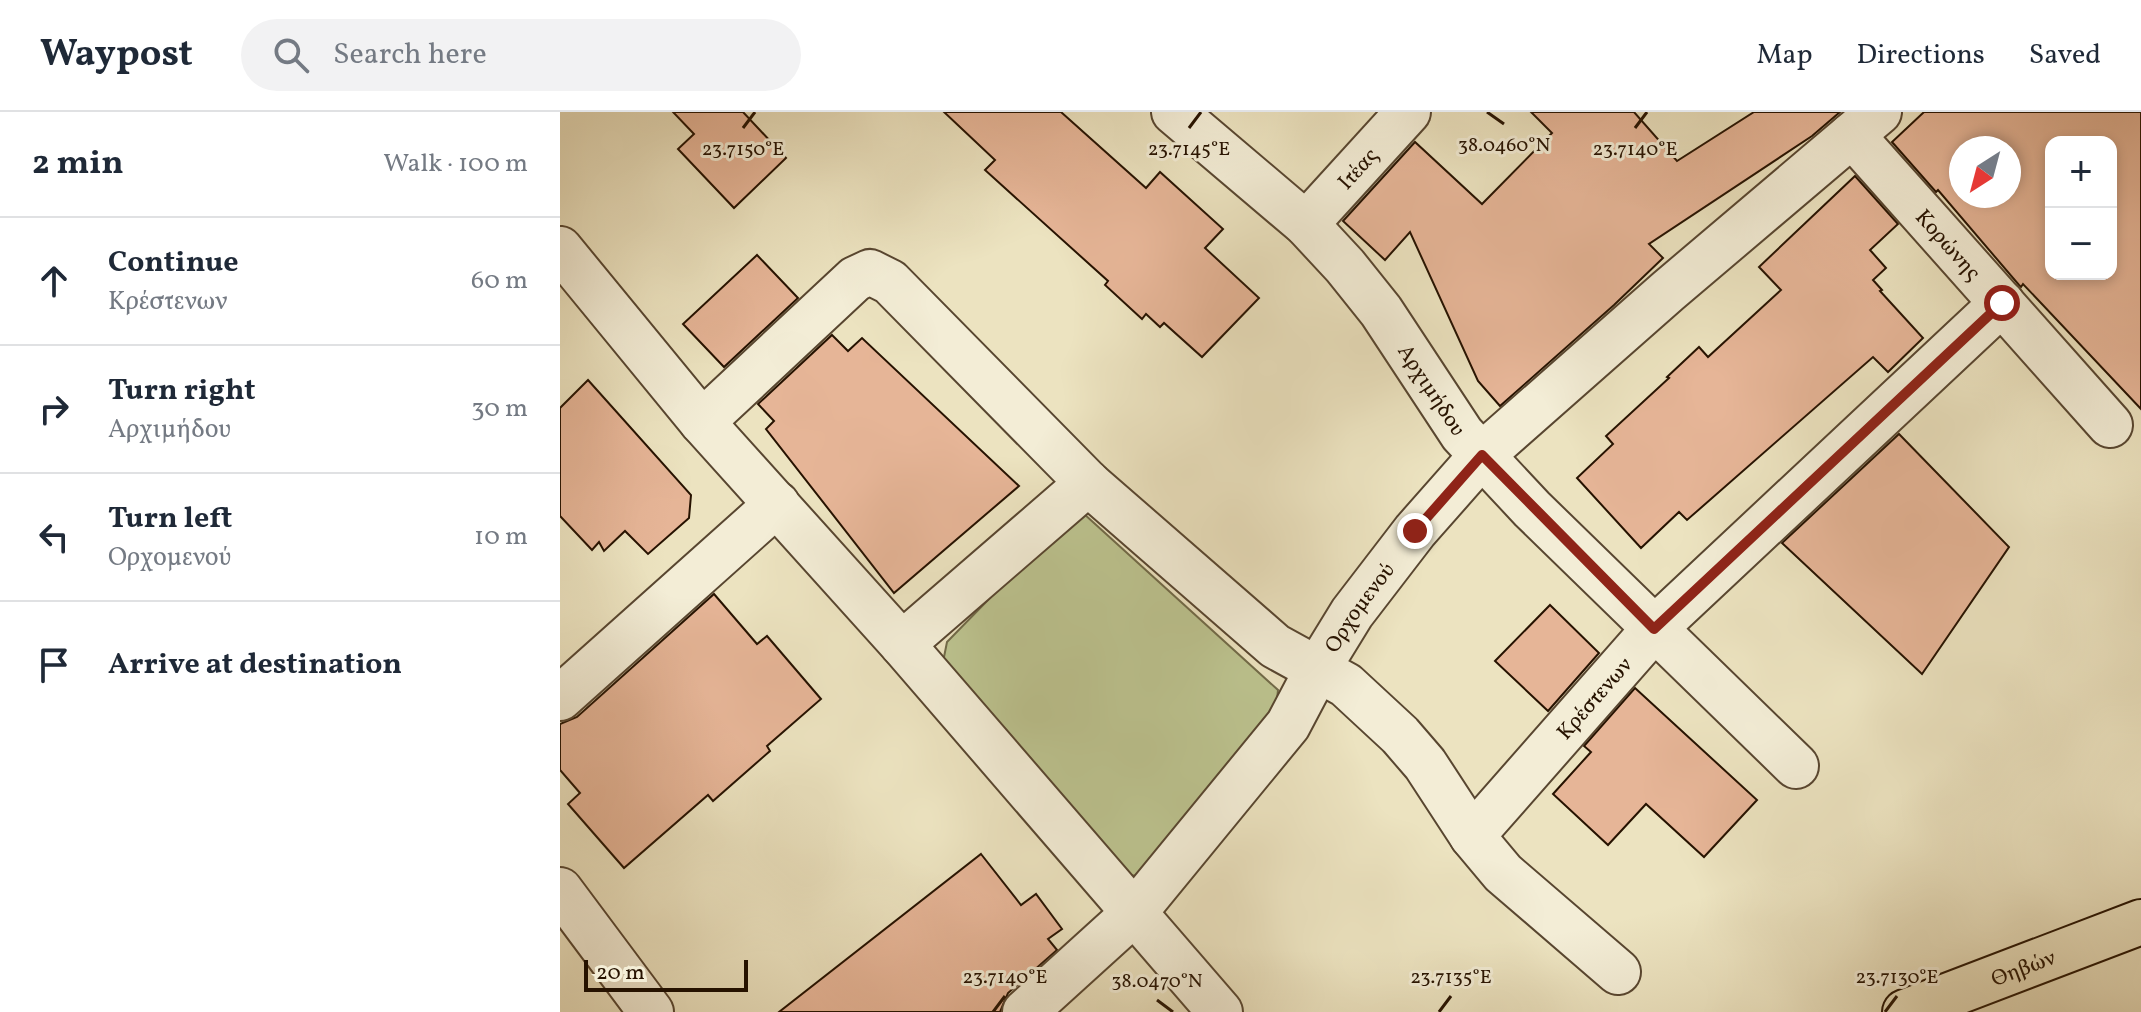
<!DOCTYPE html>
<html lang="en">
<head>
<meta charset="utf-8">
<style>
	:root { --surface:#fff; --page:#f2f2f3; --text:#1f2937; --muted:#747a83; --line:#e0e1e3 }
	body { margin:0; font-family:Vollkorn,serif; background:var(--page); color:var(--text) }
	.controls { position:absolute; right:24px; top:24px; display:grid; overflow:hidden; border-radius:16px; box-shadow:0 4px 12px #0003 }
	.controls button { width:72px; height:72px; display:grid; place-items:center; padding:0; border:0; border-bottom:2px solid var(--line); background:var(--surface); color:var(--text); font:40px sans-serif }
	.compass { position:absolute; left:1389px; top:24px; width:72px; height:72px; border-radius:50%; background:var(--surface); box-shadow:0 4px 12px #0003; rotate:216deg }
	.scale { position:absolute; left:24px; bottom:20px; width:164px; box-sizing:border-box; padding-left:8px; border:4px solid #261200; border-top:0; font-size:22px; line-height:28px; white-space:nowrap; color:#261200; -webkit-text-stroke:6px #f3edd6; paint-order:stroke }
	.stop { position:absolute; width:24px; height:24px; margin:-18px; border:6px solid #8f2418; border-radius:50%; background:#fff }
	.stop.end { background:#8f2418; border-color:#fff; box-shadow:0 2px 8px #0008 }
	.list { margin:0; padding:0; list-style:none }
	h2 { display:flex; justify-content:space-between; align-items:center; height:104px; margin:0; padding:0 32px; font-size:34px }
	h2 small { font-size:26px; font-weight:400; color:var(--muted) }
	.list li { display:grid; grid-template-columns:52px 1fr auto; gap:24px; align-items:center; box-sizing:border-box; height:128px; padding:0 32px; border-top:2px solid var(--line) }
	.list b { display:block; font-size:30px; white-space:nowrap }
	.list p { margin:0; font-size:26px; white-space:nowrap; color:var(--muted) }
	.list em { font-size:26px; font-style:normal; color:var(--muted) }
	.icon { flex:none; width:44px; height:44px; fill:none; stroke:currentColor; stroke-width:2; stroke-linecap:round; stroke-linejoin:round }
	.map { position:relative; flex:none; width:1581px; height:900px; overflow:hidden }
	header { display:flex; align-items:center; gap:48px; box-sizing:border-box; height:112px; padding:0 40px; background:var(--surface); border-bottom:2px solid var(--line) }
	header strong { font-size:38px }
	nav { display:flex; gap:44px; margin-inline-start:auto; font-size:28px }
	.search { width:560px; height:72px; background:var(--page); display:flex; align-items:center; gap:20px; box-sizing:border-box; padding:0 28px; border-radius:44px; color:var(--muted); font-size:30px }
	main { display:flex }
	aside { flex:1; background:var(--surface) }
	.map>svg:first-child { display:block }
</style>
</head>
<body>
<header>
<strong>Waypost</strong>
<div class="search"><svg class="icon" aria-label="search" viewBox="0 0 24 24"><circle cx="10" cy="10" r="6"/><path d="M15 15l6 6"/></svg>Search here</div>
<nav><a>Map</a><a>Directions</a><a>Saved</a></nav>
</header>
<main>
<aside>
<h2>2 min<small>Walk · 100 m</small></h2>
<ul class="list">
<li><svg class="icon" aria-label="ahead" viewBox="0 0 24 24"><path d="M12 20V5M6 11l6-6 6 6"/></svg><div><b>Continue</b><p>Κρέστενων</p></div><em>60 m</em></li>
<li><svg class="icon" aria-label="right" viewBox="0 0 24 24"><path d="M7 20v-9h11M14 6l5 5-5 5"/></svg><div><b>Turn right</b><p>Αρχιμήδου</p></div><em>30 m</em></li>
<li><svg class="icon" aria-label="left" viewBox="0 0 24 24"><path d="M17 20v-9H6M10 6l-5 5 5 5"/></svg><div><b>Turn left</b><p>Ορχομενού</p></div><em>10 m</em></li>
<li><svg class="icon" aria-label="arrive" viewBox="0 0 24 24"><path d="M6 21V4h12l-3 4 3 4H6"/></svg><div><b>Arrive at destination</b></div></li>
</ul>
</aside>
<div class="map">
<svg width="1581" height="900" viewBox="0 0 1581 900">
	<rect width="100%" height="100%" fill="#ece3c0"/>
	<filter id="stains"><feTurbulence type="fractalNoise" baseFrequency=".0025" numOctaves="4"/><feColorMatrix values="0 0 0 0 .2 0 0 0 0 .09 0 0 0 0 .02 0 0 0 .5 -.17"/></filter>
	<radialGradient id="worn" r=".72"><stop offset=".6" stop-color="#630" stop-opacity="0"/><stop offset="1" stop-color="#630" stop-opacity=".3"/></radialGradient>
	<path fill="#bcc38f" stroke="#716a48" stroke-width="2" d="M523,401L718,578L715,605L582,764L563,763L382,555L387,530L509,405Z"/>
	<g fill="#e6b597" stroke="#261200" stroke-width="2" fill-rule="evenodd">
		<path d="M113,0H183L226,46L174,96L118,37L134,22Z"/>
		<path d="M384,0H501L586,76L600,60L663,117L645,136L699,186L642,245L604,211L600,215L586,202L582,207L545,173L548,169L425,58L435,48Z"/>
		<path d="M971,0H1074L1117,49L1194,0H1280L1252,24L1089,132L1103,146L1054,193L940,294L918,269L850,120L825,148L783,109L855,30L922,92L992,21Z"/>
		<path d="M1364,0H1581V297L1463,172L1461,175L1459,173L1378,78L1376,80L1332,30ZM1491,30H1551V162H1491ZM1401,36H1449V84H1401Z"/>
		<path d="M1295,64L1338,112L1310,138L1326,156L1313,168L1322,178L1320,179L1363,226L1328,260L1313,245L1127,408L1119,400L1081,436L1017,366L1053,332L1046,324L1109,266L1107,265L1139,235L1148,245L1221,178L1199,155Z"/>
		<path d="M197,143L238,186L164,255L123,212Z"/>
		<path d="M272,223L288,239L302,226L459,374L334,481L206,317L214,309L198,292Z"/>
		<path d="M28,268L131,383L129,406L88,442L65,419L44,439L39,430L32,438L0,404V296Z"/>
		<path d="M1339,322L1449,435L1362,562L1222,431Z"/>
		<path d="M154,482L197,532L207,524L261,587L207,634L210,639L153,689L148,683L64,756L8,692L20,681L0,658V612L17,605Z"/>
		<path d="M990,493L1039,541L988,599L935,549Z"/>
		<path d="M1075,576L1197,688L1144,745L1086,692L1048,733L993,682L1031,640L1024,634Z"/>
		<path d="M421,742L461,793L476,782L502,817L488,827L497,838L448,881L440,900H219Z"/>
	</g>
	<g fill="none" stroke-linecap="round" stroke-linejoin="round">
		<g stroke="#584630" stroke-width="48">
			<g id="minor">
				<path id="s1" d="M614,0L746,112L785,154L821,199L902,322L972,397L1236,654"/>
				<path id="s2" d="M1292,23L1550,313"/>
				<path id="s3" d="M746,112L848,0"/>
				<path d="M0,137L142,310L342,532L660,900"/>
				<path d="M142,310L295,167L310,160L330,170L528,371L715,534L786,573L840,623L865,652L912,724L943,761L1058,860"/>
				<path d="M342,532L528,371"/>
				<path d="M0,586L217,392"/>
				<path id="s4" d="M912,724L1094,517L1442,191"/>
				<path d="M0,778L91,900"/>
				<path id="s5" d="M465,900L573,802L728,613L757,558L792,501L855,419L922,343L1108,179L1319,0"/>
			</g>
		</g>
		<g stroke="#261200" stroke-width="48">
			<g id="major">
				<path id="s6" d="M1345,900L1581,810"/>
			</g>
		</g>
		<use href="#minor" stroke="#f3edd6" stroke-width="44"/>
		<use href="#major" stroke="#ece3c0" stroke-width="44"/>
	</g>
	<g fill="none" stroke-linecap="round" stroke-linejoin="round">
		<path stroke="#8f2418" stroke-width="10" d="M855,419L922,343L1094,517L1442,191"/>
	</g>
	<path fill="none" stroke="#261200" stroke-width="3" d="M927,0L944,12M183,16L195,0M629,16L641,0M1075,16L1087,0M597,888L613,900M433,900L445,884M879,900L891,884M1325,900L1337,884"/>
	<g text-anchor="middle" stroke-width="6" stroke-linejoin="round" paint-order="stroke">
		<g font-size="22" fill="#261200" stroke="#f3edd6">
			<text dy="8" stroke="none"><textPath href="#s3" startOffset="76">Ιτέας</textPath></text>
			<text dy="8" stroke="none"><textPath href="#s2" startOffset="146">Κορώνης</textPath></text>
			<text dy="8" stroke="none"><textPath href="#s1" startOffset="382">Αρχιμήδου</textPath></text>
			<text dy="8" stroke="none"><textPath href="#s5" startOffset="528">Ορχομενού</textPath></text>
			<text dy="8" stroke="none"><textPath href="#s4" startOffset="184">Κρέστενων</textPath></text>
			<text dy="8" stroke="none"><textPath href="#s6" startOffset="126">Θηβών</textPath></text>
		</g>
	</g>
	<g font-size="20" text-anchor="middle" fill="#261200" stroke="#f3edd6" stroke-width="6" stroke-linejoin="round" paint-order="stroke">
		<text x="944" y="39">38.0460°N</text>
		<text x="183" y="43">23.7150°E</text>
		<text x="629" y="43">23.7145°E</text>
		<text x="1075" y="43">23.7140°E</text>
		<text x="445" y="871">23.7140°E</text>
		<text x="891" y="871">23.7135°E</text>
		<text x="1337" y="871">23.7130°E</text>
		<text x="597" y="875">38.0470°N</text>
	</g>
	<rect width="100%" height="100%" filter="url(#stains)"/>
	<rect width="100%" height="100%" fill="url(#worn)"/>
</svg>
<div class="controls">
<button>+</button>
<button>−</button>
</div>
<svg class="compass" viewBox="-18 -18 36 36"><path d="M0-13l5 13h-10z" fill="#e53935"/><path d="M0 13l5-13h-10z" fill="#747a83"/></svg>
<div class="scale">20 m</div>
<div class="stop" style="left:1442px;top:191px"></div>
<div class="stop end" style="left:855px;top:419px"></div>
</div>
</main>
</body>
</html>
